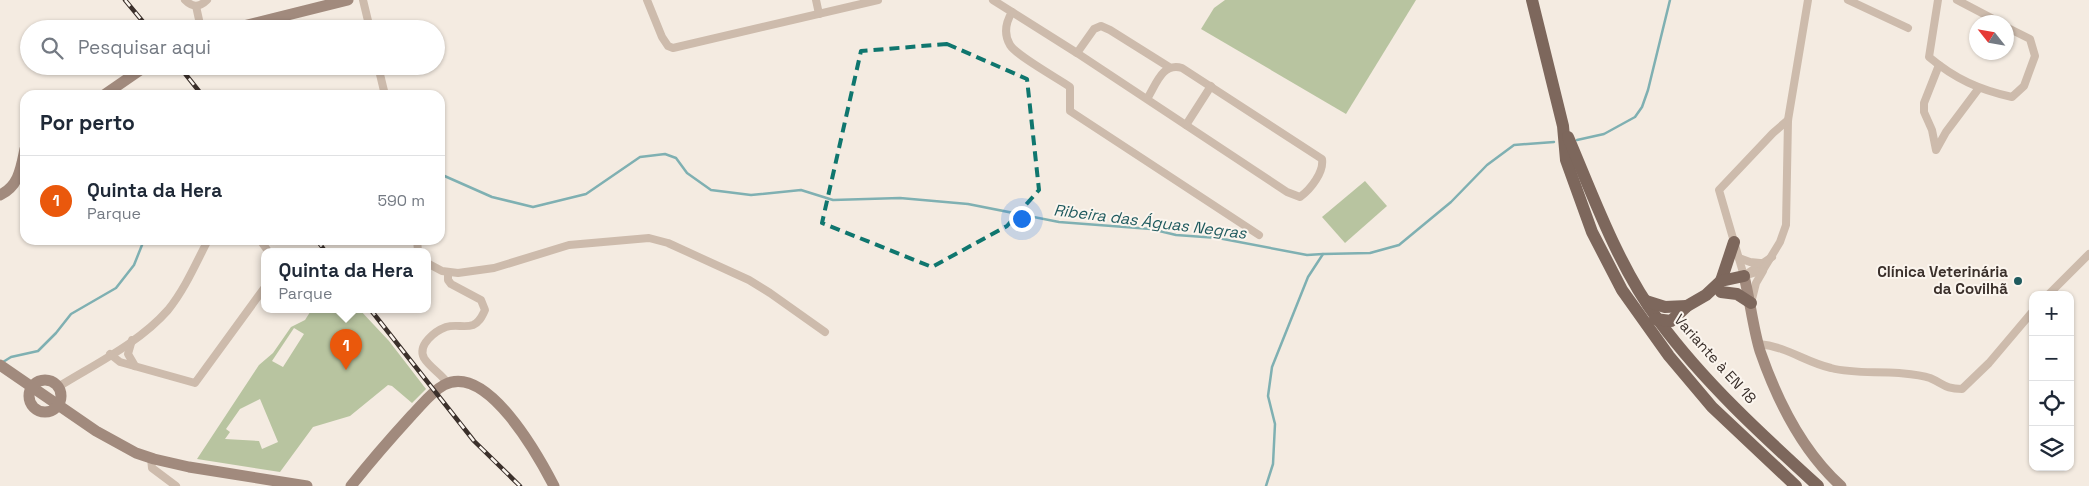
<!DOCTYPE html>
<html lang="pt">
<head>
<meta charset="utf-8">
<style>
	:root { --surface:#fff; --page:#f6f6f7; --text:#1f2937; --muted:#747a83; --line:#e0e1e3; --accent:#ea580c }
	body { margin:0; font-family:"Space Grotesk",sans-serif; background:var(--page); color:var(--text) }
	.controls { position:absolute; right:15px; bottom:15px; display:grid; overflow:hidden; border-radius:10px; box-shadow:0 1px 4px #0004 }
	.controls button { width:45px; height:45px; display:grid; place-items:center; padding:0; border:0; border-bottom:1px solid var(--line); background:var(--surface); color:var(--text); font:25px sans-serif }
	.compass { position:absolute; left:1969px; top:15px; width:45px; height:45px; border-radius:50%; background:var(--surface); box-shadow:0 1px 4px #0004; rotate:301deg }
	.you { position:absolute; left:1021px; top:218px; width:18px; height:18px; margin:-12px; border:4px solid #fff; border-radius:50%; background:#1a73e8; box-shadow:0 0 0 8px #1a73e833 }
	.badge { display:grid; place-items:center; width:32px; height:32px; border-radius:50%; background:var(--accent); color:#fff; font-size:16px; font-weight:700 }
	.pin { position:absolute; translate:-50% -41px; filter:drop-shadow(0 1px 2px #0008) }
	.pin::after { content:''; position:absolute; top:26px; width:18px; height:15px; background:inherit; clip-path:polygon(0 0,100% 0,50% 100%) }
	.popup { position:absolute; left:261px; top:248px; width:170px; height:65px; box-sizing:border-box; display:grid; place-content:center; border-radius:10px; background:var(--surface); filter:drop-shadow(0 1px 4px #0005); font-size:16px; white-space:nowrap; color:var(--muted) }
	.popup b { font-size:19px; color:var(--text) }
	.popup::after { content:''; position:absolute; left:50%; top:100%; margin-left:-10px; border:10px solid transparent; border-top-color:var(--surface) }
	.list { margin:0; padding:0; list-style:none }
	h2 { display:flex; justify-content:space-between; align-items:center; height:65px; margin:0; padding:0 20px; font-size:21px }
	h2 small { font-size:16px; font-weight:400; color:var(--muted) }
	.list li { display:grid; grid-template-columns:32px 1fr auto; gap:15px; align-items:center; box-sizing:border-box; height:90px; padding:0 20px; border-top:1px solid var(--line) }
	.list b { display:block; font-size:19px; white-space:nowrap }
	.list p { margin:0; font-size:16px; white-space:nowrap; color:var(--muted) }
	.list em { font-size:16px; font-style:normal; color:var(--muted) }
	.icon { flex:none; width:28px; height:28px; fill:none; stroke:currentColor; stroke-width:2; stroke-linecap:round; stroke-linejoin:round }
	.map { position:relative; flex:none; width:2089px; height:486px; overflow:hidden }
	.search { position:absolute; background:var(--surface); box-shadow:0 1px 4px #0004; left:20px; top:20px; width:425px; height:55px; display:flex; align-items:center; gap:12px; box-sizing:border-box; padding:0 18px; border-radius:28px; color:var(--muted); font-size:19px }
	.panel { position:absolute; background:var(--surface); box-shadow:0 1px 4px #0004; left:20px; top:90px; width:425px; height:155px; border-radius:15px }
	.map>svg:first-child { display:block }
</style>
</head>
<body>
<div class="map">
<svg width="2089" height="486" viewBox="0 0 2089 486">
	<rect width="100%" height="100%" fill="#f4ebe1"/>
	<g fill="#b8c4a0" fill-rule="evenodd">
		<path d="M1225,0H1416L1346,114L1201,29L1214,8Z"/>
		<path d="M1365,181L1387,206L1345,243L1322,217Z"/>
		<path d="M312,309H359L389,341L426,389L412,403L392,386L388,385L350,416L313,427L280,472L197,459L259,365L273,353L291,327L305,320ZM294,328L304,334L283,367L272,361ZM260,399L278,442L262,449L259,441L225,439L230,432L226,429L240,409Z"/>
	</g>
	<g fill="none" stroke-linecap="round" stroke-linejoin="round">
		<g stroke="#7fb0b2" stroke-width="2.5">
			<path d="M1577,140L1604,134L1635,117L1642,107L1648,90L1670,0"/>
			<path d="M440,174L492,197L533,207L586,194L640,157L665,154L676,158L687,173L711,190L751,195L801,190L833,200L900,198L968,204L1059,222L1151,229L1176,235L1218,238L1307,255L1323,254L1370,253L1399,245L1451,202L1487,165L1514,145L1554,142"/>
			<path d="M3,362L11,357L38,351L56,333L71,314L116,288L134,265L144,240"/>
			<path d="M1266,486L1273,464L1275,424L1268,396L1272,367L1308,277L1323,254"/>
		</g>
		<g stroke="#cdbbac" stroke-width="8">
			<path d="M185,0C192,7 199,8 207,0"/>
			<path d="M363,0L370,29"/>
			<path d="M647,0L662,37L668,46L673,48L878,0"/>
			<path d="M816,0L819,14"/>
			<path d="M993,0L1077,53"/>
			<path d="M1848,0L1908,28"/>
			<path d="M1938,0L1929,57C1955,79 1980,90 2012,97L2024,86L2035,56L2030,39L2006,27"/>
			<path d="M1957,0L1999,22"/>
			<path d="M196,6L201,29"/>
			<path d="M1012,12C1006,22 1003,33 1010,45C1017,56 1057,78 1070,87V111L1259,235"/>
			<path d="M1939,65L1924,103V112L1932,130L1936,150L1946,132L1979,88"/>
			<path d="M378,66L385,95"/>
			<path d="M1147,99C1156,85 1162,62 1182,68L1322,159C1324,172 1311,189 1300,197L1287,192L1077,53L1094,29L1101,26L1110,30L1169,67"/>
			<path d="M1186,125L1211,86"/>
			<path d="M260,240L268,251"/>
			<path d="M417,240L418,251"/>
			<path d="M1739,258L1750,262L1760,263"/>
			<path d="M427,263L442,271L458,273L494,268L569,245L649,238L668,243L749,280L770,293L825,332"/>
			<path d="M448,272V280L451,284L481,300L485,310C482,316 480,322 473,325C465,328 455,324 446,327C435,331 417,345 424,358C430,368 442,374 448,384"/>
			<path d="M1748,273L1772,257"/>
			<path d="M1744,276L1763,270L1780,242L1786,225L1788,120L1808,0"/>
			<path d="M1744,276L1719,190L1773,133L1788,120"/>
			<path d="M2048,295L2089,254"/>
			<path d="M1751,303L1756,283L1763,271"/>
			<path d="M132,340L128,354L135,366"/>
			<path d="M1759,344C1788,347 1805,362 1831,368C1854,374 1876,371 1899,373C1909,374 1921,375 1930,378C1944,384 1945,389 1962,389L1989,363L2033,311"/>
			<path d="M110,354L120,362L195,383L265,287"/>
			<path d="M58,387C95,364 139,343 168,310C185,289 196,263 208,240"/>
			<path d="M151,458L152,468L176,486"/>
		</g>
		<g stroke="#a18a7d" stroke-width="11">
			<path d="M231,29L348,0"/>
			<path d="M104,95L146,66"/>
			<path d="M0,195C19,186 21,168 25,149"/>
			<path d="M1744,276C1750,300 1753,328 1760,351C1777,400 1802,451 1841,486"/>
			<path d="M0,365L96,431L136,453L154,459L189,467L307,486"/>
			<circle cx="45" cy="396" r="16"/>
			<path d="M351,486C370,462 390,439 411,416C421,406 431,392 444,385C487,362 539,457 554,486"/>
		</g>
		<g stroke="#7d675c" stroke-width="12">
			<path d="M1532,0L1563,126L1566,160L1592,232L1622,290L1669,356L1712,407L1796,486"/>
			<path d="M1568,137C1594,198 1619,268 1659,321C1704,382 1762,435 1818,486"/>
			<path d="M1721,281L1734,242"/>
			<path d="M1721,292L1737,294L1751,303"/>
			<path d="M1646,301L1665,307L1687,306"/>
			<path d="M1655,319L1671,321L1687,306L1706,295L1721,281L1744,276"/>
		</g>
		<g stroke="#3b302b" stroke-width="4.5">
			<g id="rail">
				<path d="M125,0L149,29"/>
				<path d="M179,66L202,95"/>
				<path d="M317,240L325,251"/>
				<path d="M370,309L474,441L520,486"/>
			</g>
		</g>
		<use href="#rail" stroke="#fbf5ee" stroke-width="2.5" stroke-dasharray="8" stroke-linecap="butt"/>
	</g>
	<path fill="none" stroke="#0f766e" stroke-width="4" stroke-dasharray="10 6" stroke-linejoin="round" d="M947,44L1027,79L1039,190L1007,226L932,267L822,223L861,51Z"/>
	<circle fill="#1f5a5e" stroke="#fbf5ee" stroke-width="2" cx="2018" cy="281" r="5"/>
	<g text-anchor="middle" stroke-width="4" stroke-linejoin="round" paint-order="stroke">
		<g font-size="15" font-weight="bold" fill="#3b302b" stroke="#fbf5ee" text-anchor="end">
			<text x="2008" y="277">Clínica Veterinária<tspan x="2008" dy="17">da Covilhã</tspan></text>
		</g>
		<g font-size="15" fill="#3b302b" stroke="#fbf5ee">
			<text transform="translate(1715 359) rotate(48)" y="5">Variante à EN 18</text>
		</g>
		<g font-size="16" font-style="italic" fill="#1f5a5e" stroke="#fbf5ee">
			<text transform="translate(1150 221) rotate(7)" y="6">Ribeira das Águas Negras</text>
		</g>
	</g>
</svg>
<div class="controls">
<button>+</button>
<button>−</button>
<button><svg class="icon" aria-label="locate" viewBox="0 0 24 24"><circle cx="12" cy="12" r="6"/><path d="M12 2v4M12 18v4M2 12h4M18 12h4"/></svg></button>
<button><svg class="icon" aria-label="layers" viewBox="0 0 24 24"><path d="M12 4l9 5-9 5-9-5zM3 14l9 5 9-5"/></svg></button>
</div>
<svg class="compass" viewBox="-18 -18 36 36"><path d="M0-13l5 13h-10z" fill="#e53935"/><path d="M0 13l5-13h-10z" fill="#747a83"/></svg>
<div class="you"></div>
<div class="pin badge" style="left:346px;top:370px">1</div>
<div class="popup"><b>Quinta da Hera</b>Parque</div>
<div class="search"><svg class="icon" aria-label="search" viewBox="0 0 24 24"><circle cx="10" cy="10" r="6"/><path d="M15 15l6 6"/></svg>Pesquisar aqui</div>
<section class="panel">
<h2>Por perto<small></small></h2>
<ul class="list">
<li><span class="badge">1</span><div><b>Quinta da Hera</b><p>Parque</p></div><em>590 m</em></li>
</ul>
</section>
</div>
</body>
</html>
